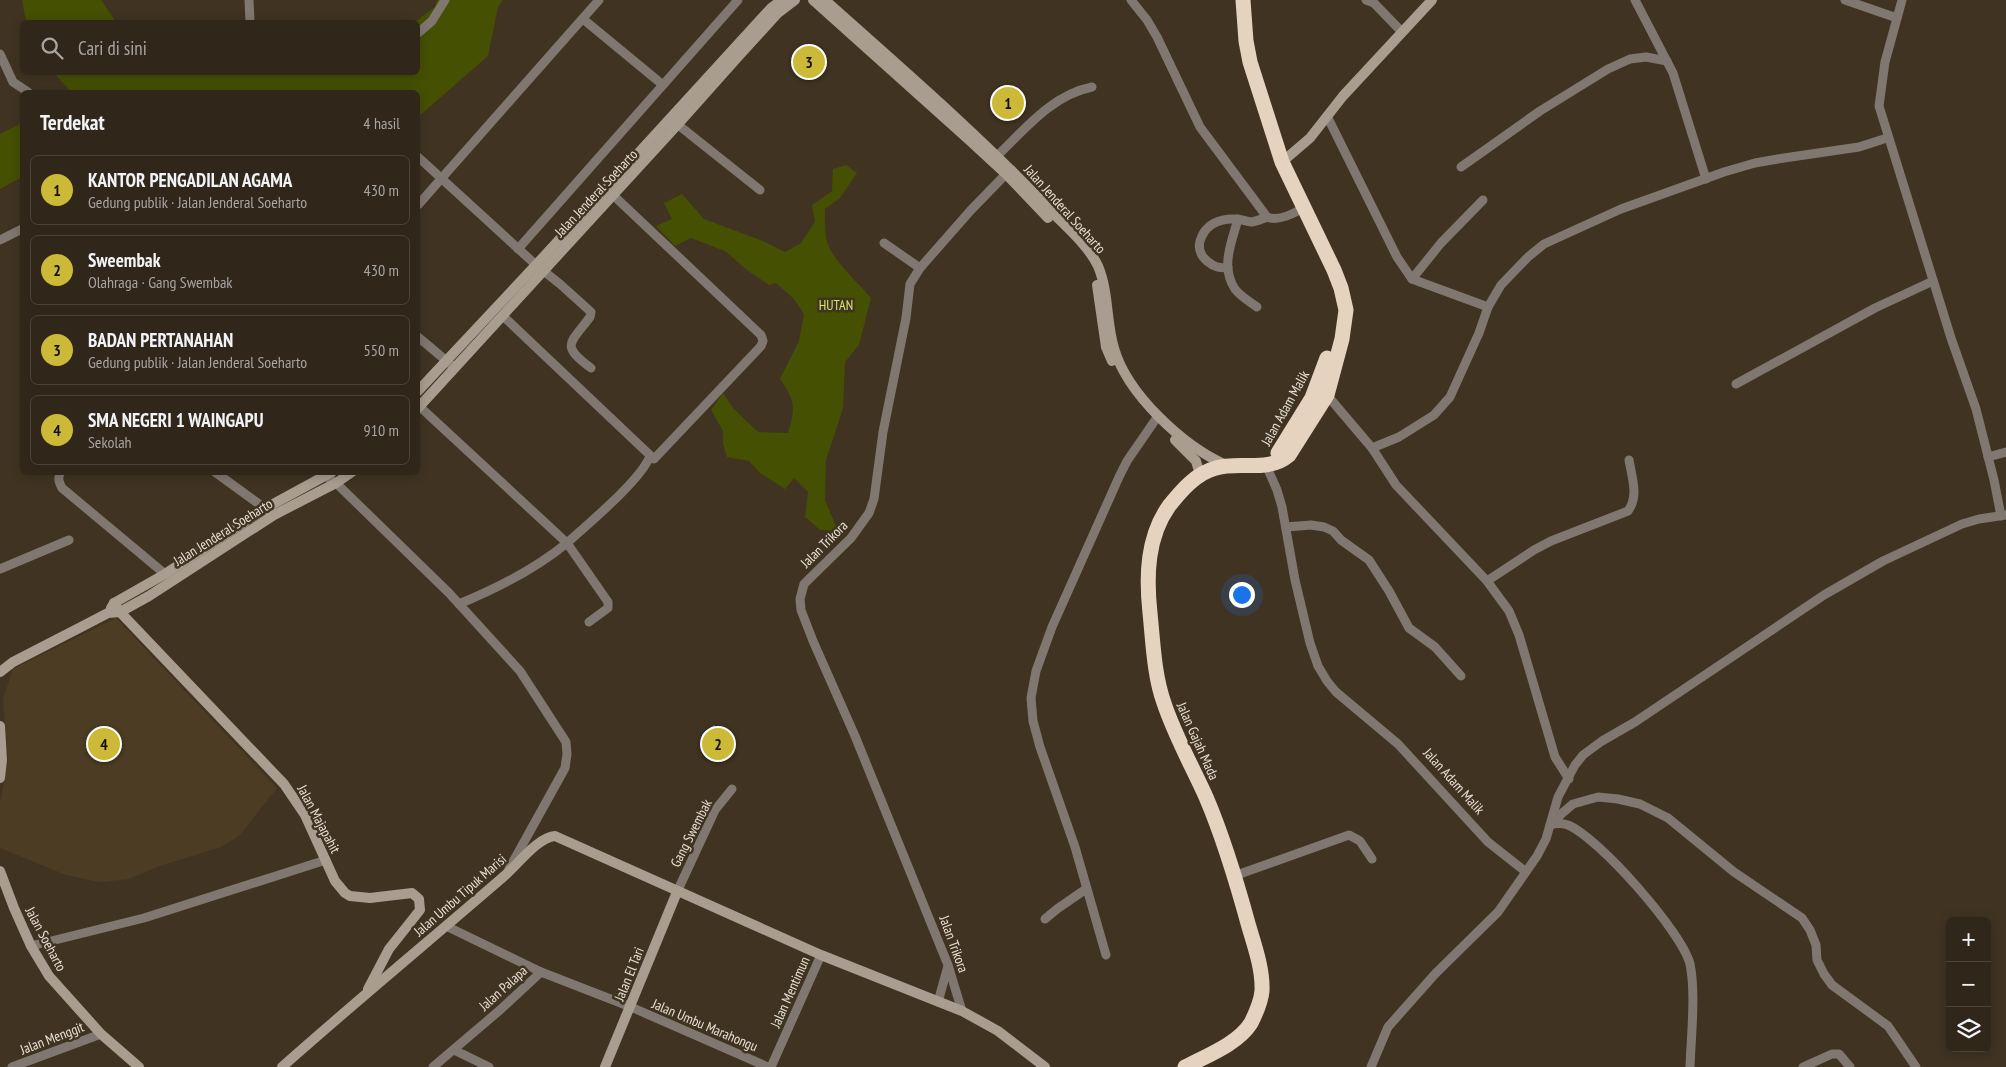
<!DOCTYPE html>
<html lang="id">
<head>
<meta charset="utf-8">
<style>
	:root { --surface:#30261a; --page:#382e23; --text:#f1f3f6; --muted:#a8a5a2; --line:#4b4339; --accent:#ccb938 }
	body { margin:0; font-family:"PT Sans Narrow",sans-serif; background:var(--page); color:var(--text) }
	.controls { position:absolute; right:15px; bottom:15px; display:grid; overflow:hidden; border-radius:8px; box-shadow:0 2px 12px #0003 }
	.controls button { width:45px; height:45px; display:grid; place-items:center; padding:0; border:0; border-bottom:1px solid var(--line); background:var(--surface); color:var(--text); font:25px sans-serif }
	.you { position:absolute; left:1241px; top:594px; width:18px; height:18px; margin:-12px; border:4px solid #fff; border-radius:50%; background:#1a73e8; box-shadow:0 0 0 8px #1a73e833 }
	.badge { display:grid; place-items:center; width:32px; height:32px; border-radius:50%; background:var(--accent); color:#111; font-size:16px; font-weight:700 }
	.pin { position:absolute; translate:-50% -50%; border:2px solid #fff; box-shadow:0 1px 5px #0006 }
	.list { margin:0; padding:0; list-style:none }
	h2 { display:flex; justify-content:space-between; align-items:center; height:65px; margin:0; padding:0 20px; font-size:21px }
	h2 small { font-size:16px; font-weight:400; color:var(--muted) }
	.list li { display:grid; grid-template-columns:32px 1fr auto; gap:15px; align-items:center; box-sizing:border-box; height:70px; margin:0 10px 10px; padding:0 10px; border:1px solid var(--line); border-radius:8px }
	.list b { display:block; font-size:19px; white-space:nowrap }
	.list p { margin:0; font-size:16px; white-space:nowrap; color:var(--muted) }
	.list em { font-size:16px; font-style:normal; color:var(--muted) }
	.icon { flex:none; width:28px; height:28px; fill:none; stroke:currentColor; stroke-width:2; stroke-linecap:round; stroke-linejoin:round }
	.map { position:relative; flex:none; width:2006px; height:1067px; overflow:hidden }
	.search { position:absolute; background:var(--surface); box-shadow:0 2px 12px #0003; left:20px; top:20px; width:400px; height:55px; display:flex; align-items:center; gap:12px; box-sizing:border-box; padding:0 18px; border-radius:8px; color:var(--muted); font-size:19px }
	.panel { position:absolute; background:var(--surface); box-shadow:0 2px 12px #0003; left:20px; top:90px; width:400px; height:385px; border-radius:8px }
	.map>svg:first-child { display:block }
</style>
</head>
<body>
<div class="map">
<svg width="2006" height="1067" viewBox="0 0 2006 1067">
	<rect width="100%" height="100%" fill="#403322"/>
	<path fill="#4d3c24" d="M116,618L277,788L239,836L221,847L160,866L129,879L99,882L66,875L0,848V803L8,760L3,699L13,669Z"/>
	<g fill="#455003">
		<path d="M22,0H101L116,22H26Z"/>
		<path d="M437,0H503L498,7L488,56L418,117V92H71L54,73L418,72V22H415L435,7Z"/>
		<path d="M22,123V177L0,189V134Z"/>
		<path d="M846,165L857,173L840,198L825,209C825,218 825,228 826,237C829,258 857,281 871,298L859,345L845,362L843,408L826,460L825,500L838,531L820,530L805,517L808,492L794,478L785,489L760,473L749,461L727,457L723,444V431L711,410L723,393L733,408L758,432L788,433C796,408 795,401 780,379L799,341L804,314L794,299L776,283L769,285L747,270L725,251L691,238L675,246L656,226L672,219L664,203L682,194L704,219L763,241L785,252L801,243L815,222L812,205L832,191L833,169Z"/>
	</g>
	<path fill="#2a83a8" d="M714,725L734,753L721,762L702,734Z"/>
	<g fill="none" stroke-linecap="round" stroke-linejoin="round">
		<g stroke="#807870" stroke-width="9">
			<path d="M249,0L250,22"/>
			<path d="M1131,0L1147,20L1157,37L1200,127L1267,217C1278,222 1293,214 1303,208"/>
			<path d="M1366,0L1374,3L1402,32"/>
			<path d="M1635,0L1673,73L1706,179"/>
			<path d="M1845,0L1897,18"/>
			<path d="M1902,0L1885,62L1879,106L1951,338L1976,409L1994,480L2001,516"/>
			<path d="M583,19L663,85"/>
			<path d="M418,33L432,21L445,0"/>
			<path d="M0,54L13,82L28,92"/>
			<path d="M1327,116L1397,257L1412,279L1488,307"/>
			<path d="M672,120L760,190"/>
			<path d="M997,156C1025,129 1052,95 1092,87"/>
			<path d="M418,157L536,265L560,284L591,312L590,317C570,344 560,345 591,368"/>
			<path d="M1461,167L1540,111L1608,69L1630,59L1646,57L1667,61"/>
			<path d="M418,205L599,0"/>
			<path d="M1238,219C1232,241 1220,267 1235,289C1240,296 1250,302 1257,307"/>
			<path d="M0,240L22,229"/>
			<path d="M884,243L920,268"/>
			<path d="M518,249L738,0"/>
			<path d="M1228,268C1219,268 1214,267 1207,261C1200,255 1198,249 1200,241C1205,224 1220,218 1237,219C1242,219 1246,222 1252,222C1257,221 1262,219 1267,217"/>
			<path d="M1412,279L1441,243L1483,200"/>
			<path d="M503,316L654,459L761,346L763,341L761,335L613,195"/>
			<path d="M418,337L455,368"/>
			<path d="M1736,384L1875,308L1933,281"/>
			<path d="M1327,395L1372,448L1396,485L1487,581L1509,611L1519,635L1555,757L1569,779"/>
			<path d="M419,406L567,543C534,570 498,588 459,604"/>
			<path d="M1372,448L1399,437L1434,415L1450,397L1479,333L1488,307L1501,285L1528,257L1544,244L1621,209L1724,172L1755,163L1784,158L1859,147L1887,138"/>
			<path d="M1988,457L2006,452"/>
			<path d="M1266,465L1277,490L1282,507L1295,580L1310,643L1318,666L1327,681L1336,692L1398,744L1488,842L1526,872"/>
			<path d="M61,472C57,478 59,482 62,488L165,574"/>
			<path d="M215,472L270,512"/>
			<path d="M321,473L336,483L449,593L520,671L566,742L567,754L565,768L509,869"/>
			<path d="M1286,527L1311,525L1324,527L1333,531L1341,540L1369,560L1389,591L1409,628L1435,647L1461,676"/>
			<path d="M0,569L69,540"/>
			<path d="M1487,581L1534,550L1551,541L1628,511C1639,496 1632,478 1629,460"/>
			<path d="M589,622L608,608V602L567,543C588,524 641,480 650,456"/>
			<path d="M1555,823L1560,815L1573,804L1598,797L1618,799L1640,804L1668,818L1734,872L1802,918L1810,930L1816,945L1817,960L1824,974L1832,985L1888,1026L1916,1067"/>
			<path d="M1550,825C1556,823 1562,823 1568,825C1599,838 1682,932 1690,964C1696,993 1691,1037 1690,1067"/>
			<path d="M1234,876L1349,835L1360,841L1372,859"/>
			<path d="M677,892L715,810L732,789"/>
			<path d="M1045,919L1057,909L1086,889"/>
			<path d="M446,926L541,972"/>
			<path d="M31,946L144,918L326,860"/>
			<path d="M1106,955L1075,847L1040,747L1033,721L1031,698L1036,671L1052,627L1119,477L1127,461L1158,416"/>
			<path d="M938,1002L948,966"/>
			<path d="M962,1011L948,965L855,736L813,641L801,610L800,599L804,584L851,538L869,513L874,499L883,432L906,318L910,284L920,268L971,210L1006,174L1012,170"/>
			<path d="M454,1050L489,1067"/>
			<path d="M12,1067L101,1034"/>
			<path d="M433,1067L500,1010L541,972L631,1007L768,1067"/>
			<path d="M771,1067L821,955"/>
			<path d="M1371,1067L1388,1027L1435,974L1498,912L1537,856L1546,839L1558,797L1575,765L1583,755L1602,741L1635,722L1824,595L1883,561L1962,524L1979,519L2006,515"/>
			<path d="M1803,1067L1832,1054H1839L1850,1067"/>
		</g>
		<g stroke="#a99d90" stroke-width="10">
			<path d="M813,0L968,139L1006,174L1048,218"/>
			<path d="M825,0C901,68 979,135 1049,209C1065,226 1088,245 1098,266C1109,292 1106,322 1114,348C1127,394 1183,446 1226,465"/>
			<path d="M1282,162L1310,138L1343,96L1432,0"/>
			<path d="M1097,285L1106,347L1112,361"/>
			<path d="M418,391L536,265L771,8L782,0"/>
			<path d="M418,408L678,124L737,58L778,13L795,0"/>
			<path d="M1175,440L1196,461L1200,475"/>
			<path d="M114,603L120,612L284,784L305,815L335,881L345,893L350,896L370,898L412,893L419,899L420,910L389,949L368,989"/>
			<path d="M111,608L114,603L165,574L266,508L332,472"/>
			<path d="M0,672L13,662L83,626L108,613L120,612L149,596L274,515L336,483L352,472"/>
			<path d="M0,726L2,760L0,778"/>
			<path d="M0,871L14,908L31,946L49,976L101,1034L139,1067"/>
			<path d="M282,1067C354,1003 429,941 502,878C517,866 536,838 555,836L821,955L962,1011L998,1031L1045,1067"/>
			<path d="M605,1067L677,892"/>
		</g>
		<g stroke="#e6d3bf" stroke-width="15">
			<path d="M1278,453L1312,398L1327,358"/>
			<path d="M1185,1067C1206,1056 1238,1044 1251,1023C1256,1013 1261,1002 1262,991C1263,970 1255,947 1249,927C1237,883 1224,839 1206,797C1192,766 1175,736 1164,703C1154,675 1153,642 1150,613C1146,576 1147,537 1169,506C1181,491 1196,473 1216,468C1240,461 1268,473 1289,455L1327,395L1342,339L1346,310L1341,288L1334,270L1282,162L1250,62L1246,41L1243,0"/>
		</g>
	</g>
	<g text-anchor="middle" stroke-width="5" stroke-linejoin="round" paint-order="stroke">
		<g font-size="14" fill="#e9e1d6" stroke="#403322">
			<text transform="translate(596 193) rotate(-47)" y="5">Jalan Jenderal Soeharto</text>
			<text transform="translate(1065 209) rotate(48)" y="5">Jalan Jenderal Soeharto</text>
			<text transform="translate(1285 408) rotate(-61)" y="5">Jalan Adam Malik</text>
			<text transform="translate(223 532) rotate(-32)" y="5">Jalan Jenderal Soeharto</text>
			<text transform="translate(824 544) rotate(-45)" y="5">Jalan Trikora</text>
			<text transform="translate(1198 741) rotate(66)" y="5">Jalan Gajah Mada</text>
			<text transform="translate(1454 781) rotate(48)" y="5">Jalan Adam Malik</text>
			<text transform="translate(319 819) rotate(62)" y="5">Jalan Majapahit</text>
			<text transform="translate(691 833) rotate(-63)" y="5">Gang Swembak</text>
			<text transform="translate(460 895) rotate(-41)" y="5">Jalan Umbu Tipuk Marisi</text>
			<text transform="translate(46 939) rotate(62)" y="5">Jalan Soeharto</text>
			<text transform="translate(954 944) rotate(70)" y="5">Jalan Trikora</text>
			<text transform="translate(629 974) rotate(-68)" y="5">Jalan El Tari</text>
			<text transform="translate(503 988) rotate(-42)" y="5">Jalan Palapa</text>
			<text transform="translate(790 992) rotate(-66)" y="5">Jalan Mentimun</text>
			<text transform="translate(705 1025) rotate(23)" y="5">Jalan Umbu Marahongu</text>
			<text transform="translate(52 1038) rotate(-21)" y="5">Jalan Menggit</text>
		</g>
		<g font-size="14" fill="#d2e96b" stroke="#403322">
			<text x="836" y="310">HUTAN</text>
		</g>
	</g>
</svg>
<div class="controls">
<button>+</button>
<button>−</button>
<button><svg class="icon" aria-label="layers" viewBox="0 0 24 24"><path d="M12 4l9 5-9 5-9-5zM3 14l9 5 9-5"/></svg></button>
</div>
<div class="you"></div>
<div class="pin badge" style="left:1008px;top:103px">1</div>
<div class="pin badge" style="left:718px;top:744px">2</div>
<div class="pin badge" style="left:809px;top:62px">3</div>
<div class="pin badge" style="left:104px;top:744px">4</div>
<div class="search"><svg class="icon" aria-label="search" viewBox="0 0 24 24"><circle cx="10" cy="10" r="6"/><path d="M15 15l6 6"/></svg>Cari di sini</div>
<section class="panel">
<h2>Terdekat<small>4 hasil</small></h2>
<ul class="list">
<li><span class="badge">1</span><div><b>KANTOR PENGADILAN AGAMA</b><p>Gedung publik · Jalan Jenderal Soeharto</p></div><em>430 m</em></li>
<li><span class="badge">2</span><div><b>Sweembak</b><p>Olahraga · Gang Swembak</p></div><em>430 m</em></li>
<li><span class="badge">3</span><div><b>BADAN PERTANAHAN</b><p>Gedung publik · Jalan Jenderal Soeharto</p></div><em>550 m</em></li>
<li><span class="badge">4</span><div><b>SMA NEGERI 1 WAINGAPU</b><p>Sekolah</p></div><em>910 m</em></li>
</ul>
</section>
</div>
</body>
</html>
